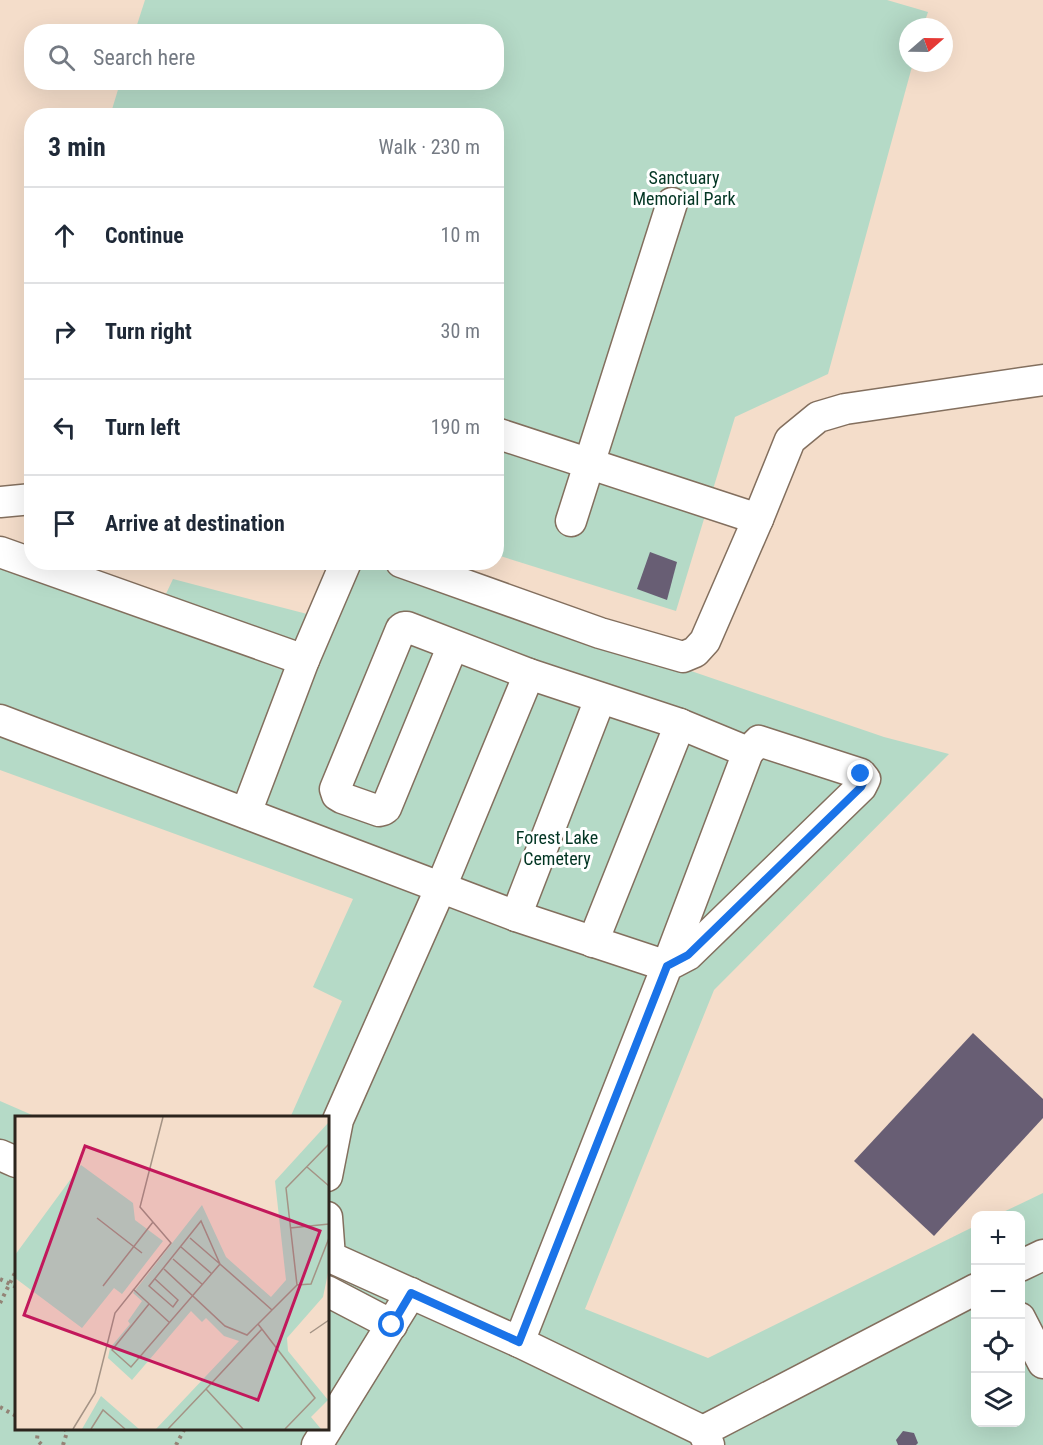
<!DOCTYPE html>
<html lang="en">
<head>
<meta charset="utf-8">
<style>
	:root { --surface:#fff; --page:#f2f2f3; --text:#1f2937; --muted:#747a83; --line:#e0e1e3 }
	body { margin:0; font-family:"Roboto Condensed",sans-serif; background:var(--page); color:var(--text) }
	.controls { position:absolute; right:18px; bottom:18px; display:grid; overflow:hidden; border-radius:12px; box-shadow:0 6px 24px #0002 }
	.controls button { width:54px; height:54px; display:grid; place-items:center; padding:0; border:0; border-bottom:2px solid var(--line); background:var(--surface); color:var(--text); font:30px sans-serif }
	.compass { position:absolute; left:899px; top:18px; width:54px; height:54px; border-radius:50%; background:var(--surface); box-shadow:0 6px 24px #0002; rotate:70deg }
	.stop { position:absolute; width:18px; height:18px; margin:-14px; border:4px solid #1a73e8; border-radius:50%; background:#fff }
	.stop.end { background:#1a73e8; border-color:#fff; box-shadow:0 2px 6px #0008 }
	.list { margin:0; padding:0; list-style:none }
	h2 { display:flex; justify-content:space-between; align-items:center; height:78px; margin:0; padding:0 24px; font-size:26px }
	h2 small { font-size:20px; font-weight:400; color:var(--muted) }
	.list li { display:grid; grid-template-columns:39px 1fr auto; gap:18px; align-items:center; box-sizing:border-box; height:96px; padding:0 24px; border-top:2px solid var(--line) }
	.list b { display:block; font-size:22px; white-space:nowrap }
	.list em { font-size:20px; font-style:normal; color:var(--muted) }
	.icon { flex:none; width:33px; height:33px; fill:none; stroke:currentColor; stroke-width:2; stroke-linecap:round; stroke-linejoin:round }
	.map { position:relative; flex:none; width:1043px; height:1445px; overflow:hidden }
	.search { position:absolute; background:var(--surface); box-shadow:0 6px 24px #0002; left:24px; top:24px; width:480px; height:66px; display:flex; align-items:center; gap:15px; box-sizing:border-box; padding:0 21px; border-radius:24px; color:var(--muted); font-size:22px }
	.panel { position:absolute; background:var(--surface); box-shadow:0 6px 24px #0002; left:24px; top:108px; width:480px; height:462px; border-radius:24px }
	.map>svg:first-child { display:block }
</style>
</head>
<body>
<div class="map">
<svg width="1043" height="1445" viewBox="0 0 1043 1445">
	<rect width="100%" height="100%" fill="#f4ddca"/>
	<g fill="#b5dac7">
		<path d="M145,0H887L928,12L923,27H908V63H913L828,374L735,417L676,611L497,555L496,116H110L120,83L496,82V32L135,31Z"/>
		<path d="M0,539L164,598L173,579L311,615L330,563H376L884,737L949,754L714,990L585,1309L708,1358L975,1226L976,1422H1020V1216L997,1215L1043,1193V1445H0V1101L39,1118H16V1428H327V1118H290L342,1001L313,987L353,899L0,770Z"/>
	</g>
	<g fill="#685e74">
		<path d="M650,552L677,562L667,600L637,589Z"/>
		<path d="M973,1033L1043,1099V1118L934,1236L854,1161Z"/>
		<path d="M903,1431L914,1433L918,1443L916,1445H898L896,1440Z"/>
	</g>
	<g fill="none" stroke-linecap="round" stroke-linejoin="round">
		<g stroke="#836f5e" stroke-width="33">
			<g id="minor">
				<path d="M496,433L758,519"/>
				<path d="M0,502L32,499"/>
				<path d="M571,521L672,203"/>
				<path d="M0,552L304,660"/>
				<path d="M401,562L600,633L683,657L695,652L705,641L758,519L790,440L818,417L845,409L1043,380"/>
				<path d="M453,645L386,808L383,810L379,811L342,798L337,795L335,789L401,629L404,627H407L529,674L680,724L748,752L759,741L861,774L865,779L861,787L688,955L667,966L519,1342"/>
				<path d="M0,720L516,916L667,966L748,752"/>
				<path d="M246,813L304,660L346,562"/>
				<path d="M516,916L600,699"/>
				<path d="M593,942L680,724"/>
				<path d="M0,1155L16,1162"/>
				<path d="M327,1176L338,1120L441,887L529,674"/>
				<path d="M327,1217L330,1257L519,1342L703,1431"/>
				<path d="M1020,1266L1043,1255"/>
				<path d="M327,1291L392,1325"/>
				<path d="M1020,1318L1043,1363"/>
				<path d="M317,1445L411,1293"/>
				<path d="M709,1445L703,1431L976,1289"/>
			</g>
		</g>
		<g stroke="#938376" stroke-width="4" stroke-dasharray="3 4.5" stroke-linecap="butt">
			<path d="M0,1279L16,1287"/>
			<path d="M0,1303L16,1271"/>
			<path d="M0,1407L16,1416"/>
			<path d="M38,1428L37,1440L42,1445"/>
			<path d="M63,1445L67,1432L64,1428"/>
			<path d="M176,1445L185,1428"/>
		</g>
		<use href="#minor" stroke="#fff" stroke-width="30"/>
	</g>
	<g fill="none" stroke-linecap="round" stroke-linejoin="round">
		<path stroke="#1a73e8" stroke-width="8" d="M392,1325L411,1293L519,1342L667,966L688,955L861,787L865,779L861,774"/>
	</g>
	<g text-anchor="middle" stroke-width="6" stroke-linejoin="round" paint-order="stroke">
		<g font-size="18" fill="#023523" stroke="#fff">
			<text x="684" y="184">Sanctuary<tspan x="684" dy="21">Memorial Park</tspan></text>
			<text x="557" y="844">Forest Lake<tspan x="557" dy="21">Cemetery</tspan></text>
		</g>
	</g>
	<g transform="translate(15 1116)">
		<rect width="314" height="314" fill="#f4ddca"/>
		<path d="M313,7V157L308,181L272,222L273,235L313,284L296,301L306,313H141L224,225L209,220L191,202L187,206L176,195L117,264L93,242L95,232L115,208L113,205L127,185L118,177L187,89L211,141L256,181L271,164L260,65ZM66,49L118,87L120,104L148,125L107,178L99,172L67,212L0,162V139ZM86,280L124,313H67Z" fill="#b5dac7"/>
		<path fill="none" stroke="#a49385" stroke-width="1.5" d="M314,28L271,72L282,169L296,168L314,122M292,51L314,70M82,102L127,137M275,112L314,108M166,131L197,158M158,143L188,169M149,153L210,210L232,219L282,169M140,163L163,184L158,191L134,170L186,105L205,148L257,194M88,170L138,106M118,173L155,207M134,188L97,234L116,251L205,148L175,122M243,208L300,282L270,313M295,217L314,204M58,313L80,277L100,197L156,127L125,91L148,1M76,313L88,294L110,313M153,313L191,273M228,313L191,273L247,213"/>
		<path fill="#c2185b" fill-opacity="0.15" stroke="#c2185b" stroke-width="3" d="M70,30L305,115L243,284L9,199Z"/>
		<rect width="314" height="314" fill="none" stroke="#2c241d" stroke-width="3"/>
	</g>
</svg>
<div class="controls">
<button>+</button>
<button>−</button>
<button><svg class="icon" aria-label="locate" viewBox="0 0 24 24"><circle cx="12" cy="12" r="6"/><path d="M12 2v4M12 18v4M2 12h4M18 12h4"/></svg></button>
<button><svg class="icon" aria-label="layers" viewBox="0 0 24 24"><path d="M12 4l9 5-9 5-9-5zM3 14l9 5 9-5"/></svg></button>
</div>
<svg class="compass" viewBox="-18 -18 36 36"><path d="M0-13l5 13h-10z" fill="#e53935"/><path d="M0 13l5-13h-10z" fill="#747a83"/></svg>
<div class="stop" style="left:392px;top:1325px"></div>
<div class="stop end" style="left:861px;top:774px"></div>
<div class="search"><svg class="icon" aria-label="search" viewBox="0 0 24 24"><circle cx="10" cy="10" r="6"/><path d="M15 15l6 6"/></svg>Search here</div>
<section class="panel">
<h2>3 min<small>Walk · 230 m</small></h2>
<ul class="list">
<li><svg class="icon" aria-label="ahead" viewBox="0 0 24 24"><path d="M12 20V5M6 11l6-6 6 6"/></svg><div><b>Continue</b></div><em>10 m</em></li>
<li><svg class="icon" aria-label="right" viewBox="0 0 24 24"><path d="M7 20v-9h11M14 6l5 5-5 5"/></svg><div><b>Turn right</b></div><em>30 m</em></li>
<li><svg class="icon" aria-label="left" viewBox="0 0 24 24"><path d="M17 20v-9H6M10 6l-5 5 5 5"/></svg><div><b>Turn left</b></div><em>190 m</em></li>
<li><svg class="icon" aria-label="arrive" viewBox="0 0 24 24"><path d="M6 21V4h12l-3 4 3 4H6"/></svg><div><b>Arrive at destination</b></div></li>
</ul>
</section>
</div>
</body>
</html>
